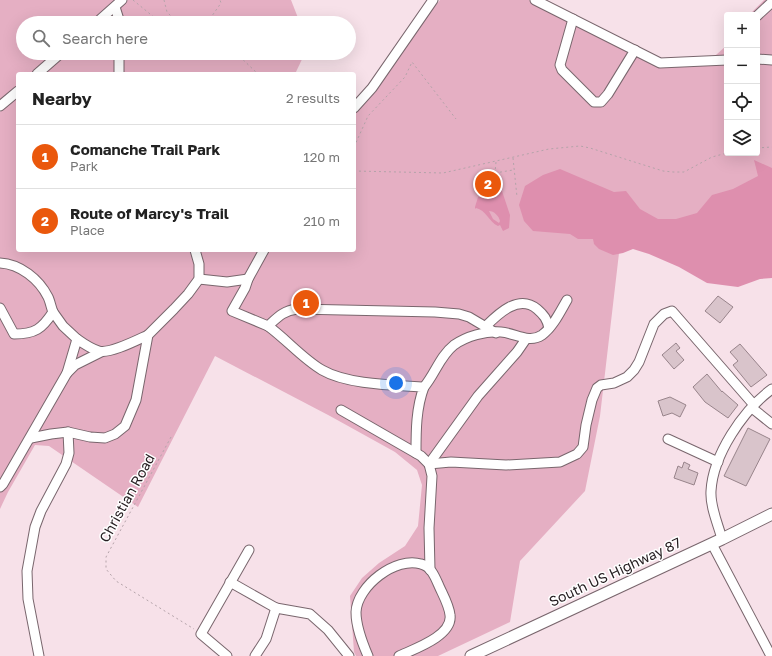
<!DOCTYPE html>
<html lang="en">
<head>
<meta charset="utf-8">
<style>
	:root { --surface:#fff; --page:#f6f6f6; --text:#222; --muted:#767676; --line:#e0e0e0; --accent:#ea580c }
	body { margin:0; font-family:"Golos Text",sans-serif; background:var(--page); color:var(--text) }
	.controls { position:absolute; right:12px; top:12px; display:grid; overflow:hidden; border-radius:4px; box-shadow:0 4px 16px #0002 }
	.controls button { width:36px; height:36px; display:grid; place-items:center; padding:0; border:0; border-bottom:1px solid var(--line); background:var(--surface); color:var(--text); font:20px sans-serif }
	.you { position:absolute; left:396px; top:383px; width:14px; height:14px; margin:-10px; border:3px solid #fff; border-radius:50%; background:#1a73e8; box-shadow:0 0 0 6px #1a73e833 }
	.badge { display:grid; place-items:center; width:26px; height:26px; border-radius:50%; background:var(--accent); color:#fff; font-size:13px; font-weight:700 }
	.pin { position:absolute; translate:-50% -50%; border:2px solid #fff; box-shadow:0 1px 4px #0006 }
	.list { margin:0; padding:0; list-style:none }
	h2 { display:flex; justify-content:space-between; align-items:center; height:52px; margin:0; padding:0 16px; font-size:17px }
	h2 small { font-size:13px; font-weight:400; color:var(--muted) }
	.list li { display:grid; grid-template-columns:26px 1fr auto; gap:12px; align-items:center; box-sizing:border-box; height:64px; padding:0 16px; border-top:1px solid var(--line) }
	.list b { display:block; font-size:15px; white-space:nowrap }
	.list p { margin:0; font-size:13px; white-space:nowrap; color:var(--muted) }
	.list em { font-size:13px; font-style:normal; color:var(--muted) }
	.icon { flex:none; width:22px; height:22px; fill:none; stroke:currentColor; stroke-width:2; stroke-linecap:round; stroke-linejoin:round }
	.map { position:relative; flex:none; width:772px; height:656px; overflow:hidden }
	.search { position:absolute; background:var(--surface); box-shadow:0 4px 16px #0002; left:16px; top:16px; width:340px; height:44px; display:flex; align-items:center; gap:10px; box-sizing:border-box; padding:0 14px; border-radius:22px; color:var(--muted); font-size:15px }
	.panel { position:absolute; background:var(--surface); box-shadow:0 4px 16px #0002; left:16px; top:72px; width:340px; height:180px; border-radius:4px }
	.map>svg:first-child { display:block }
</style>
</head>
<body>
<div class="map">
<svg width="772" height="656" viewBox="0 0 772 656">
	<rect width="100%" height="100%" fill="#f7e1e9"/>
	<g fill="#e5afc3">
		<path d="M0,0H116L90,23H23V53H55L31,74H18V86L0,101Z"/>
		<path d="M128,0H291L300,23H101Z"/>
		<path d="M440,0H529L655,66L706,64L727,45V153H757V15H749L764,0H772V194L688,229L621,236L600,416L585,491L520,561L510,622L438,656H356L354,652L350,596L362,578L379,563L405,546L418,526L422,485L417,470L395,452L330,416L215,356L138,507L49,446L35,445L8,492L0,509V112L18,96V250H354V113C385,78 411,37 440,0Z"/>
		<path d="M67,53H305L295,74H43Z"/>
	</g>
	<g fill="#de8fae" fill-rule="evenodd">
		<path d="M754,160L772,168V278L760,279L738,287L707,283L679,267L649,254L633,249L623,253L613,255L599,249L594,244L593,239H578L570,234L533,231L524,221L519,205L525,186L543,175L560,169L614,192L626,191L640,209L658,219H676L697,213L712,195L733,189L758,176Z"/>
		<path d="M495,189H500L502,191L510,215L509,228L503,231L500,225L498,226C489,222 486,210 476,208L475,209V207L478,197L488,193L490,190ZM489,211C494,211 499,216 500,221L499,223L493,219Z"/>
	</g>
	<g fill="#d9c4cb" stroke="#98848b">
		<path d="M718,296L733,307L720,323L705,311Z"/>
		<path d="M676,343L680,348L676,351L684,360L674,369L662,355Z"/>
		<path d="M740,344L767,375L751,387L733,365L738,361L730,352Z"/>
		<path d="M707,374L722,392V391L738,405L728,418L705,402L693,387Z"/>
		<path d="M670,397L686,405L680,417L672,413L663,416L658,401Z"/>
		<path d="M748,428L770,439L746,486L724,476Z"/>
		<path d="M684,462L690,465L688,469L698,473L694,485L674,478L678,466L682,468Z"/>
	</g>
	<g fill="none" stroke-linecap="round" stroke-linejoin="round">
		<g stroke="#79666d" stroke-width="11">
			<g id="minor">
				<path d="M535,0L660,63L727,60"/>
				<path d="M115,7L120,23"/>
				<path d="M757,16L772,2"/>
				<path d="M573,19L560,65L562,70L594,102H601L608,94L635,50"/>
				<path d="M96,23L122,0"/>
				<path d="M757,59L772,60"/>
				<path d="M37,74L61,53"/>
				<path d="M119,74V53"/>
				<path d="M0,106L18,91"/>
				<path d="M354,108L372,88L433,0"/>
				<path d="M264,250L248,279L245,288L232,311L268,326C278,317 283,311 297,309L435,312L459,314L469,317L496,333"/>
				<path d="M0,263C20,264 39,279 48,297C50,301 51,307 53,312C42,329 35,334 14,334L0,308"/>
				<path d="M199,279L227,282L248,279"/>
				<path d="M53,312L63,326L77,339"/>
				<path d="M268,326C286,339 303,359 322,370C348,385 395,385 424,387C416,408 416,431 416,453"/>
				<path d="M486,326C499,313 519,294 537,309C544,315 547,319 549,328"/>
				<path d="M67,373L75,365L101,352"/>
				<path d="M424,387C435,374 440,356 454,345C467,336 485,331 501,332C515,333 529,344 542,335C553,327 560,312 567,300"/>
				<path d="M752,408L772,424"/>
				<path d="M341,410L421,456L429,464L432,476L429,528L430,570"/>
				<path d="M31,438L51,434L68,432L90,437L105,438L115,434L125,426L136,400L148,335L174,309L188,294L199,279V264L195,250"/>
				<path d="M668,439L718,462"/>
				<path d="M429,464L451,462L506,465L560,462L577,454L583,447L586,425L592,400L597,388L601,385L614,383L627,377L634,370L639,362L654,324L664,314L672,311L754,405"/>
				<path d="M429,464L478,396L517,352L526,339"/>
				<path d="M0,487L3,484L67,373L77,339C84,344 91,349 99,351C110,354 137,340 148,335"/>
				<path d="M722,539C718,524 710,507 711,491C713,455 743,410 772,389"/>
				<path d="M712,544L771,656"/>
				<path d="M230,582L276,608"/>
				<path d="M39,656L28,599L27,571L35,527L41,511L66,464L69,453L68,432"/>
				<path d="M227,656L201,634L249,550"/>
				<path d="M255,656L266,639L276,608L310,614L328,630L349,656"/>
				<path d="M368,656C362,642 356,627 356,612C357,586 396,556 421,564C431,566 435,577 439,586C443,595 449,605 450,615C453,636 414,649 399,656"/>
			</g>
		</g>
		<g stroke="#79666d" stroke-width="13">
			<path id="major" d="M471,656L722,539L772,514"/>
		</g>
		<g stroke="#b4a3a9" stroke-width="1" stroke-dasharray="2 3" stroke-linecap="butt">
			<path d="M133,0L161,23"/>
			<path d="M164,0L167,12L178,23"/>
			<path d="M207,23L221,3L220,0"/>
			<path d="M236,53L258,74"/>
			<path d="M354,147L368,116L405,77L412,62L456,119"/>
			<path d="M757,148L772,147"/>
			<path d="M513,158L517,197"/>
			<path d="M354,171L443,173L549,149L580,146L590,148L663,171L673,172H684L712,157L727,153"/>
			<path d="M495,173L513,170"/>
			<path d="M494,184L496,162"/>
			<path d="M171,437L106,557V569L116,581L194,629"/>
		</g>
		<use href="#minor" stroke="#fff" stroke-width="9"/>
		<use href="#major" stroke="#fff" stroke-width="11"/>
	</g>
	<g text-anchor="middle" stroke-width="3" stroke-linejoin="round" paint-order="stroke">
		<g font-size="14" fill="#251d20" stroke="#fff">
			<text transform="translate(127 498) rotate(-61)" y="5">Christian Road</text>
			<text transform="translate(615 572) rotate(-25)" y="5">South US Highway 87</text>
		</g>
	</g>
</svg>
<div class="controls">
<button>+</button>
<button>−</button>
<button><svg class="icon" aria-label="locate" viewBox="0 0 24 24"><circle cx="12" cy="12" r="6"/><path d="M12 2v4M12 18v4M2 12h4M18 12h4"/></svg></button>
<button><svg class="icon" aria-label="layers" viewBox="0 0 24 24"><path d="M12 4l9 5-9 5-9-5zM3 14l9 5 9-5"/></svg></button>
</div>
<div class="you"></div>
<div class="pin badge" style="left:306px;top:303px">1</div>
<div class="pin badge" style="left:488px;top:184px">2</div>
<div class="search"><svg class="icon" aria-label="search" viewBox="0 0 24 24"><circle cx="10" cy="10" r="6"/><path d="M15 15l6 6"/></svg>Search here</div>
<section class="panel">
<h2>Nearby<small>2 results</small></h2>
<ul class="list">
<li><span class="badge">1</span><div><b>Comanche Trail Park</b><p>Park</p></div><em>120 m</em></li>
<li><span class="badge">2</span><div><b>Route of Marcy's Trail</b><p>Place</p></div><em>210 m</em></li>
</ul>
</section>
</div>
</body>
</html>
